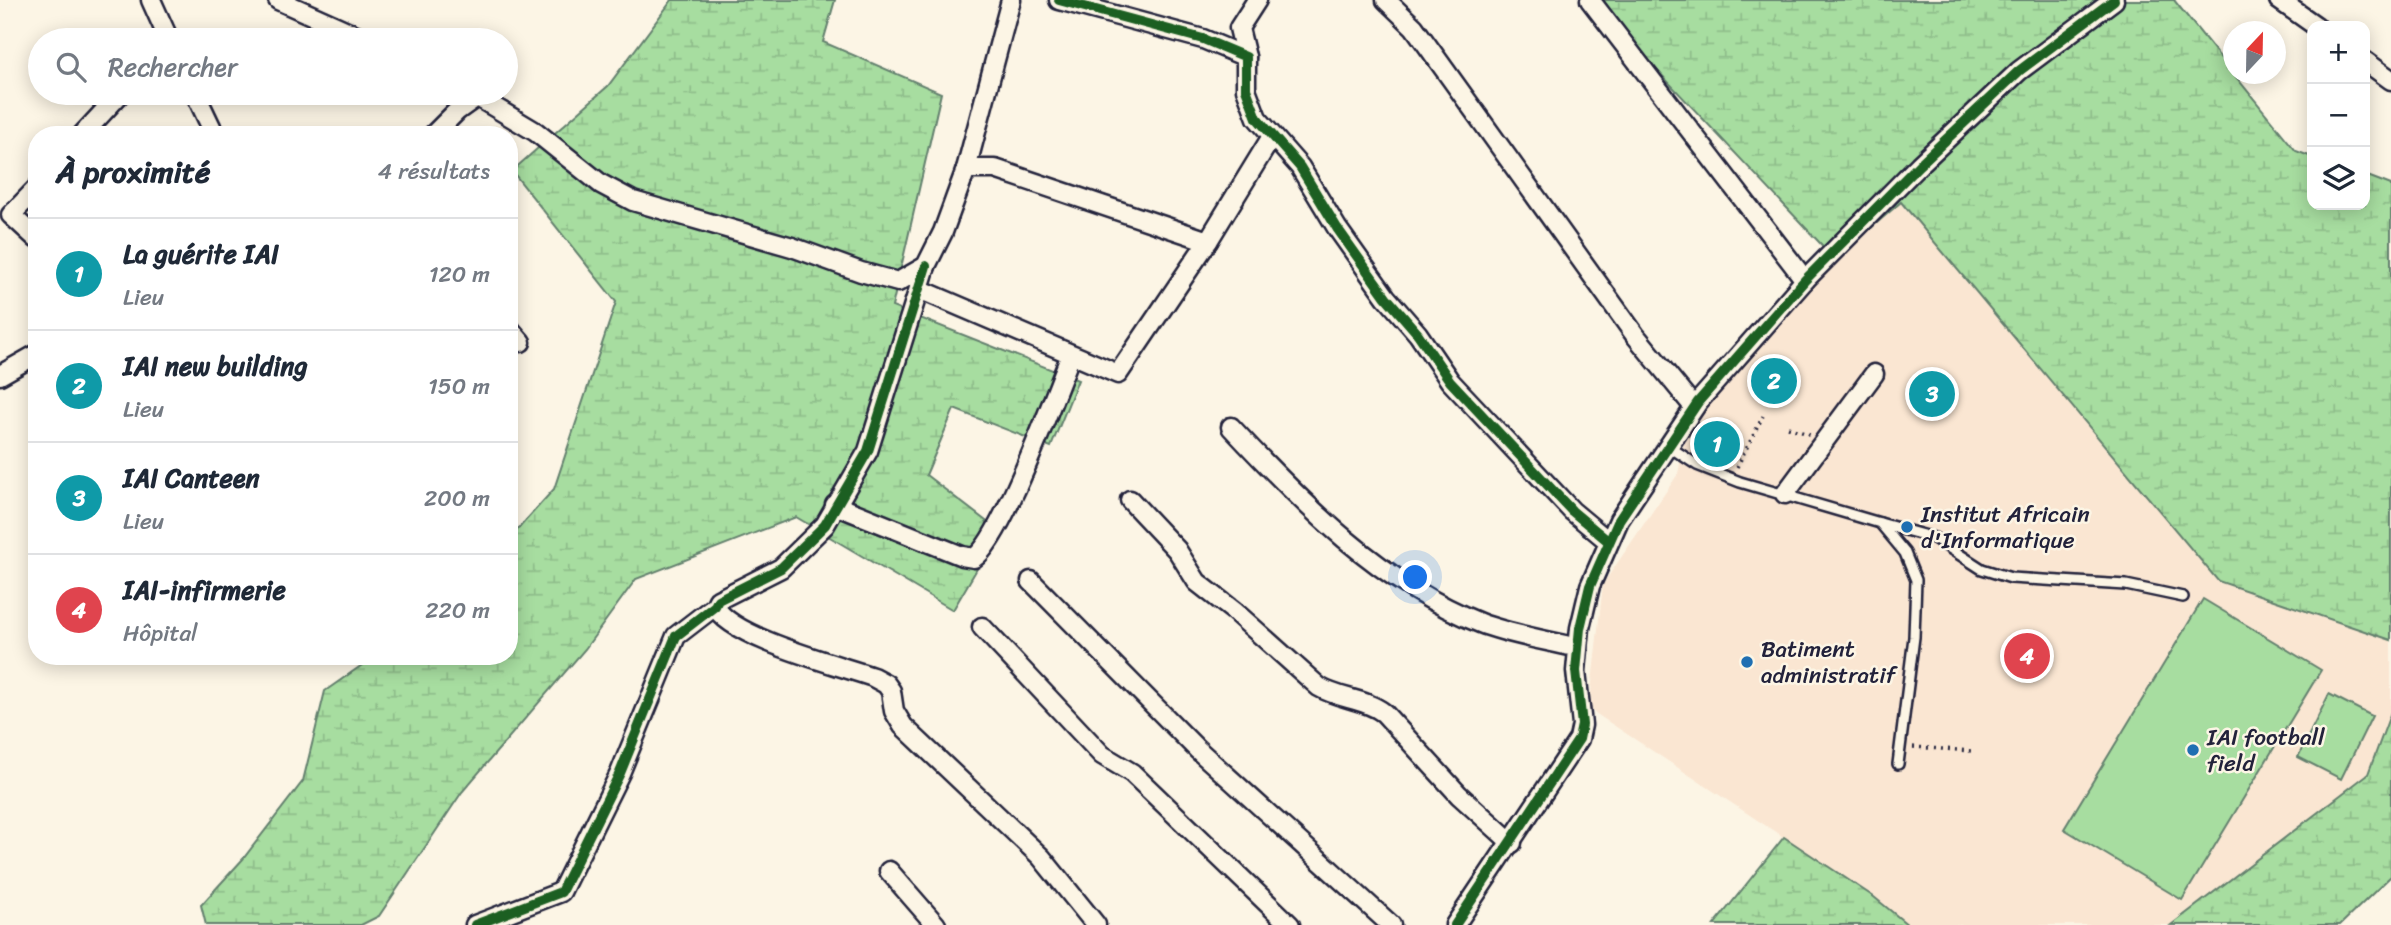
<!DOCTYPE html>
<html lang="fr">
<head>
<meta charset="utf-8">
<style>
	:root { --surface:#fff; --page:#f6f6f7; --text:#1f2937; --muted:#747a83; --line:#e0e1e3; --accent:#ea580c }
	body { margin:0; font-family:Sriracha,sans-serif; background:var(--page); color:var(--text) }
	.controls { position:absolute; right:21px; top:21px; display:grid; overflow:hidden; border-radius:14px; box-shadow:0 4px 18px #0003 }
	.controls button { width:63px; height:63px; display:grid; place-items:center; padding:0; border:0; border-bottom:2px solid var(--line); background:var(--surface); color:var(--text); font:35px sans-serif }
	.compass { position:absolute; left:2223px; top:21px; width:63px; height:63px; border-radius:50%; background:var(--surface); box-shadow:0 4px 18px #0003; rotate:22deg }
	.you { position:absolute; left:1416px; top:578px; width:24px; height:24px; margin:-18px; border:5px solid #fff; border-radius:50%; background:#1a73e8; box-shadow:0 0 0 10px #1a73e833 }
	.badge { display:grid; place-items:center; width:46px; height:46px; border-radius:50%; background:var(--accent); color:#fff; font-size:23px; font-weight:700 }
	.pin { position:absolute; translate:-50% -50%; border:4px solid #fff; box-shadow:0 2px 7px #0006 }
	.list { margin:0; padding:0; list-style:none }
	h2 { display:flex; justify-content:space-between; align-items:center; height:91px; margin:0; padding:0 28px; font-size:30px }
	h2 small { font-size:23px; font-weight:400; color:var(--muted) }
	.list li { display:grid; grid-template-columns:46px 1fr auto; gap:21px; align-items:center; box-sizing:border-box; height:112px; padding:0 28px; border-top:2px solid var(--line) }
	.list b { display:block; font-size:26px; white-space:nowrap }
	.list p { margin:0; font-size:23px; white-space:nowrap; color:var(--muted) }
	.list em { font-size:23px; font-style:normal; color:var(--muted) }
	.icon { flex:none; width:38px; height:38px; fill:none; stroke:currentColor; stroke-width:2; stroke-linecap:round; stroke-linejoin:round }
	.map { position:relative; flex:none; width:2391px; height:925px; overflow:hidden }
	.search { position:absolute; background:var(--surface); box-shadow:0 4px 18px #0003; left:28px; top:28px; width:490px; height:77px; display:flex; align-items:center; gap:18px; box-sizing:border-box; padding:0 24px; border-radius:38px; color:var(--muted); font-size:26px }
	.panel { position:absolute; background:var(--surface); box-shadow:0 4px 18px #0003; left:28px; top:126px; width:490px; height:539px; border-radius:28px }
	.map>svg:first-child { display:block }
</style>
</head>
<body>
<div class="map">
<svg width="2391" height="925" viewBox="0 0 2391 925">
	<defs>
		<pattern id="wetland-marsh" width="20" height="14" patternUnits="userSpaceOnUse" patternTransform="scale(1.75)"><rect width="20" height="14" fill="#a7dda0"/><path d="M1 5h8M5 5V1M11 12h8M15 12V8" fill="none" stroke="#8fbd8b"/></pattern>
	</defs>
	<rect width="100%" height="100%" fill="#fcf5e5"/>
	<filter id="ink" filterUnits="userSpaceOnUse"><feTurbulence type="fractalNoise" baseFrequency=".0143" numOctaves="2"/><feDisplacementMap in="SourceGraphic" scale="14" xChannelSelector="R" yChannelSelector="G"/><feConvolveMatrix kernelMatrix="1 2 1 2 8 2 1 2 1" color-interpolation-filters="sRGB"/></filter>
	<g filter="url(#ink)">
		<path fill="#fae6d2" d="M1901,201L2218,581L2391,640V712L2368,774L2171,925H1908L1874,897L1589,709L1603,584L1678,474L1688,422L1835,259Z"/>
		<g fill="url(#wetland-marsh)" stroke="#64806e" stroke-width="2">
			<path d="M672,0H835L823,42L941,93L892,307L1078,380L1051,447L954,409L926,475L999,531L953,610L796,517L636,579L585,649L462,792L379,916L361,925H206L201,905L243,859L303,781L325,691L375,656H509V539L554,489L616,302L512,171L608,86Z"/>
			<path d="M1591,0H2174L2296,151L2312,157V205H2365V175L2391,185V640L2218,581L1901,202L1835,259Z"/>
			<path d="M2391,712V876L2340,925H2171L2368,774Z"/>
			<path d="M1784,837L1874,897L1908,925H1714Z"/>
		</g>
		<g fill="#a7dda0" stroke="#64806e" stroke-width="2">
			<path d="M2203,599L2321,670L2182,900L2064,829Z"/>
			<path d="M2329,694L2372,716L2341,779L2298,757Z"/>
		</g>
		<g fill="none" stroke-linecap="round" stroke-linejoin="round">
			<g stroke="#22223b" stroke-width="14">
				<g id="service">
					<path d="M1668,446L1697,465L1740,482L1880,523L1905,553L1916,580L1914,637L1898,764"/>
					<path d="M1880,523L1934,538L1982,569L2011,578L2126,585L2183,597"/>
				</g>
			</g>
			<g stroke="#22223b" stroke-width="23">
				<g id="minor">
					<path d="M151,0L169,40"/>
					<path d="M278,0L367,40"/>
					<path d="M1059,0L1203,39L1246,57V89L1257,118L1300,167L1337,228L1386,297L1418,334L1450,381L1572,511L1608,541"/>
					<path d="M1386,0L1414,27L1635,335L1694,407"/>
					<path d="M1590,0L1805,280"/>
					<path d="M2279,0L2316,26"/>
					<path d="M1246,57L1239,28L1257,0"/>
					<path d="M2365,61L2391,80"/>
					<path d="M195,93L215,135"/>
					<path d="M471,93L536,132L601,184L633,201L792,247L861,272L898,282L926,266L943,232L966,169L1011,0"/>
					<path d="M82,135L121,93"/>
					<path d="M433,135L457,111L478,96"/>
					<path d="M37,188L11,215L37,239"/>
					<path d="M1208,241L1271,138"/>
					<path d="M919,289L1118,374L1208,241L995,169H966"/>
					<path d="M509,328L521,342"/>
					<path d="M0,375L37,354"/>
					<path d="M1231,427C1302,503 1381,584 1480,623C1511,635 1546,640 1578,648"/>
					<path d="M1785,494L1874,374"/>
					<path d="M1130,500L1177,550L1197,582L1234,611L1319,687C1339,699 1366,699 1384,713L1459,795L1512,843"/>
					<path d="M835,505L962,556L974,558C1002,540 1055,393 1071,355"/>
					<path d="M1031,581L1197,749L1391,925"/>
					<path d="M715,606C730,638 839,665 873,677L886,684L891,691L894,711L903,726L1041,857L1096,925"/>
					<path d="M982,627L1102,755L1132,773L1290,925"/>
					<path d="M889,871L936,925"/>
					<path d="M475,925L561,892L620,773L676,636L715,606L718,600L781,568L825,525L868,451L926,266"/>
					<path d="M1455,925L1579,739L1582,725L1576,671L1580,628L1590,586L1619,520L1698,402L1805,280L1919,165L2019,71L2114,0"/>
				</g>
			</g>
			<g stroke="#22223b" stroke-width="3.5" stroke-dasharray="2 5" stroke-linecap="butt">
				<path d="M1788,427L1810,435"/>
				<path d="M1737,467L1763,416"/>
				<path d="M1913,747L1972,751"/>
			</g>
			<use href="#service" stroke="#fcf5e5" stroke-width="9"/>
			<use href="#minor" stroke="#fcf5e5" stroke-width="18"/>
			<g stroke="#fcf5e5" stroke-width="15">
				<g id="cycleway">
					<path d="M1059,0L1203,39L1246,57V89L1257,118L1300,167L1337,228L1386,297L1418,334L1450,381L1572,511L1608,541"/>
					<path d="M475,925L561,892L620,773L676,636L715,606L718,600L781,568L825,525L868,451L926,266"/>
					<path d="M1455,925L1579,739L1582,725L1576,671L1580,628L1590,586L1619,520L1698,402L1805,280L1919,165L2019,71L2114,0"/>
				</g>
			</g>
			<use href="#cycleway" stroke="#1b5e20" stroke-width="10"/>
		</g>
	</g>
	<g fill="#1f6fb2" stroke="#fcf5e5" stroke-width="2.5">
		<circle cx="1907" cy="527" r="7"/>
		<circle cx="1747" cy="662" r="7"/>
		<circle cx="2193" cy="750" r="7"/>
	</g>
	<g text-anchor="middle" stroke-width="5" stroke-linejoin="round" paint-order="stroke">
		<g font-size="23" fill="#22223b" stroke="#fcf5e5" text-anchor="start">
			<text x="1921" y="522">Institut Africain<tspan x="1921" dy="26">d'Informatique</tspan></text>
			<text x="1761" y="657">Batiment<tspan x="1761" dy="26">administratif</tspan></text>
			<text x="2207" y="745">IAI football<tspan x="2207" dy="26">field</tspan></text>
		</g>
	</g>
</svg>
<div class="controls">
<button>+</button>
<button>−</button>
<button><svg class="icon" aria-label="layers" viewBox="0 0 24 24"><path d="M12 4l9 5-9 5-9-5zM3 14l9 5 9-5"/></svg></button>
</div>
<svg class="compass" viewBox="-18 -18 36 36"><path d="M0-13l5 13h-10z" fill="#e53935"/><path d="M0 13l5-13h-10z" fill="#747a83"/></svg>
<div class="you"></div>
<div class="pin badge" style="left:1717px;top:444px;background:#0f9aa8">1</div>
<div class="pin badge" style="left:1774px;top:381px;background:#0f9aa8">2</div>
<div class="pin badge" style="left:1932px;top:394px;background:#0f9aa8">3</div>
<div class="pin badge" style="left:2027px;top:656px;background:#e0444e">4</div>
<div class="search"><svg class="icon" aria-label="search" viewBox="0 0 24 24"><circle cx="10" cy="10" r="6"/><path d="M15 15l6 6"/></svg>Rechercher</div>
<section class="panel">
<h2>À proximité<small>4 résultats</small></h2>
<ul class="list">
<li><span class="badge" style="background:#0f9aa8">1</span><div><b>La guérite IAI</b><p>Lieu</p></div><em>120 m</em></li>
<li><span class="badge" style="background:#0f9aa8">2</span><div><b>IAI new building</b><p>Lieu</p></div><em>150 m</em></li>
<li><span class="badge" style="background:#0f9aa8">3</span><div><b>IAI Canteen</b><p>Lieu</p></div><em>200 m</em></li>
<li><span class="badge" style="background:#e0444e">4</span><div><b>IAI-infirmerie</b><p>Hôpital</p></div><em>220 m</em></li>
</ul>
</section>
</div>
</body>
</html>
